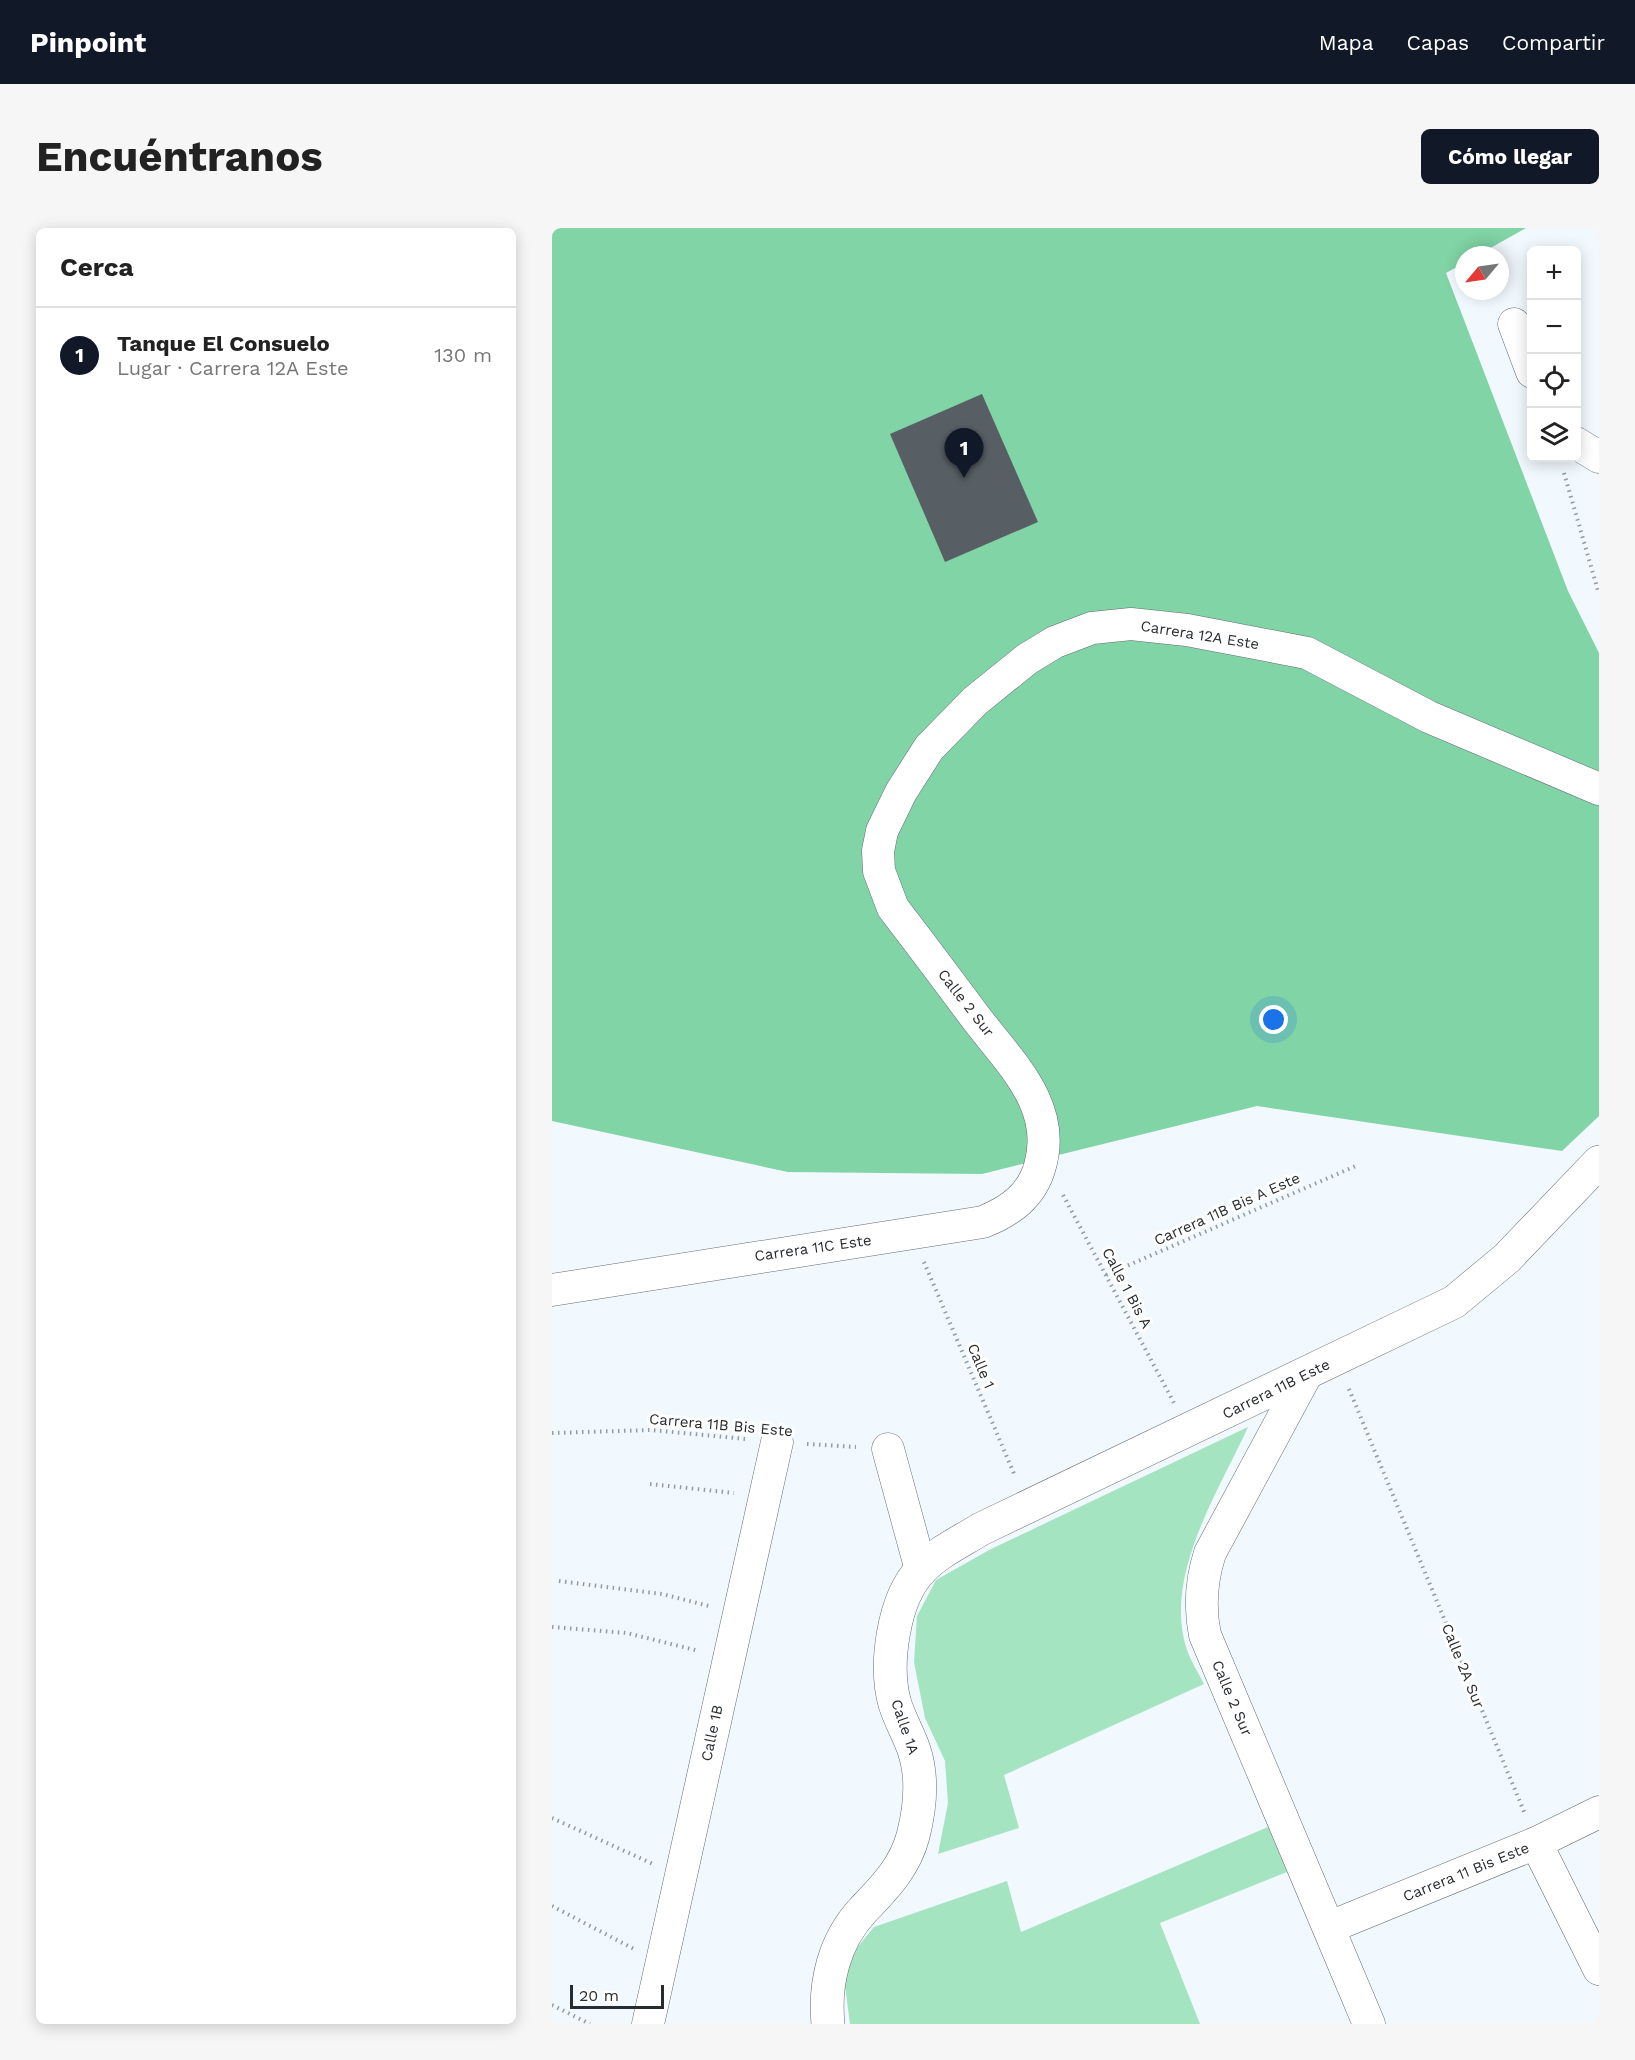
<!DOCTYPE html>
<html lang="es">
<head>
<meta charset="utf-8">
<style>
	:root { --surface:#fff; --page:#f6f6f6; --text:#222; --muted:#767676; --line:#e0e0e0; --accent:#111827 }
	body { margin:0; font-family:"Work Sans",sans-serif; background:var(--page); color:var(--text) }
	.controls { position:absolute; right:18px; top:18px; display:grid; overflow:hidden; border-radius:9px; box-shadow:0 3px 15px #0003 }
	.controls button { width:54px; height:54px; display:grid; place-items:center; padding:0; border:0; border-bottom:2px solid var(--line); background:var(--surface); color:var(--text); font:30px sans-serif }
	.compass { position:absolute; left:903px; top:18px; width:54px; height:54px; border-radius:50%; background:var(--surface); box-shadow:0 3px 15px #0003; rotate:241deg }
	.scale { position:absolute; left:18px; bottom:15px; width:94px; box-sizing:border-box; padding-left:6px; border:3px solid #292c2f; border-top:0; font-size:16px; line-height:21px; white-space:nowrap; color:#292c2f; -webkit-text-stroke:4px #fff; paint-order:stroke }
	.you { position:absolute; left:722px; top:792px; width:21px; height:21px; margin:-15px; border:4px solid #fff; border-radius:50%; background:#1a73e8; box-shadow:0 0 0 9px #1a73e833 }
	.badge { display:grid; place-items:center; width:39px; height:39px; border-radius:50%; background:var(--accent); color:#fff; font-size:20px; font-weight:700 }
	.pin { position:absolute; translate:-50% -50px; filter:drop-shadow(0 2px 3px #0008) }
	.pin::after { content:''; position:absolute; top:32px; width:21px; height:18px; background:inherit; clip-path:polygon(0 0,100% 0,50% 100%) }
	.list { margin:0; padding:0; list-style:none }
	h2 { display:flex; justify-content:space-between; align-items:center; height:78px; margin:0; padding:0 24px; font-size:26px }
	h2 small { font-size:20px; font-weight:400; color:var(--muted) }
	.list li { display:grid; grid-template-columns:39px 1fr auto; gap:18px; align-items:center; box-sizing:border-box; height:96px; padding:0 24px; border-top:2px solid var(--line) }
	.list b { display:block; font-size:22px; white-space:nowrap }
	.list p { margin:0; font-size:20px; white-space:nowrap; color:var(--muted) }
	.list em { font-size:20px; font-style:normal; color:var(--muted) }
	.icon { flex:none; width:33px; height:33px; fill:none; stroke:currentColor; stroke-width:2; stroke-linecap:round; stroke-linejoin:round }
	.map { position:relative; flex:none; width:1047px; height:1796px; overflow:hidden; border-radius:9px }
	header { display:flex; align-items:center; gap:36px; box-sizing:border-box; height:84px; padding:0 30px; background:var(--accent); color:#fff }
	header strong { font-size:28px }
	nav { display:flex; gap:33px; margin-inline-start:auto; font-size:21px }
	.intro { display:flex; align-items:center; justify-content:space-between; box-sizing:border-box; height:144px; padding:0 36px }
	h1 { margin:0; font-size:42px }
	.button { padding:15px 27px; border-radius:9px; background:var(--accent); color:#fff; font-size:21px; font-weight:700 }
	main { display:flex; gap:36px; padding:0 36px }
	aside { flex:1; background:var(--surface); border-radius:9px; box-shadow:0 3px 15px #0003 }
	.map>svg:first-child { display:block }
</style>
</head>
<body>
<header>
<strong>Pinpoint</strong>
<nav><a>Mapa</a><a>Capas</a><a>Compartir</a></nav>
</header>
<div class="intro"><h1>Encuéntranos</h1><a class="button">Cómo llegar</a></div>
<main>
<aside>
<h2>Cerca<small></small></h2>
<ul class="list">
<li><span class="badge">1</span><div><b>Tanque El Consuelo</b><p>Lugar · Carrera 12A Este</p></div><em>130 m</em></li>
</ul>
</aside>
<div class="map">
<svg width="1047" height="1796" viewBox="0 0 1047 1796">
	<rect width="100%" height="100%" fill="#f1f8fe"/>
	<g fill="#a5e4c0">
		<path d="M696,1199C667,1263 612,1346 634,1419C638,1432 646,1444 652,1456L452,1547L467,1600L386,1626L396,1575L393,1533L373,1490L362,1434L365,1388L384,1352L439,1321Z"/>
		<path d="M716,1599L735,1644L608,1695L648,1796H298L293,1758L299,1727L322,1699L455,1653L469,1704Z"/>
	</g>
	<path fill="#80d4a6" d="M0,0H974L926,27H912V35L894,45L1016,363L1047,425V888L1010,923L705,878L430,946L236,944L0,893Z"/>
	<path fill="#575e64" d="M430,166L486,294L393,334L338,206Z"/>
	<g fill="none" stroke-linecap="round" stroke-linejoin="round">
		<g stroke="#656c72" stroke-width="33">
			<g id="minor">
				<path d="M962,96L980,144"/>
				<path d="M1024,215L1047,229"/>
				<path d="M0,1062L431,994C458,983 480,968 488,938C506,876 455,832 421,786C395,751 368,715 341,680L327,643L326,623L330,603L349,564L377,520L423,473L475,431L503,414L540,400L579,396L635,402L755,425L877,489L1047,561"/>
				<path d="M754,1147L658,1325C649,1353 647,1378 653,1407L817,1796"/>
				<path d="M336,1221L369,1342"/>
				<path d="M984,1615L1047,1741"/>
				<path d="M778,1699L984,1615L1047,1584"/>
				<path d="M96,1796L225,1214"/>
			</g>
		</g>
		<g stroke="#656c72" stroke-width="34">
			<path id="tertiary" d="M276,1796C272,1755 282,1713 311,1682C332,1660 353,1639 361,1608C368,1581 371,1549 362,1522C357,1507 348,1492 343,1476C332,1438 341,1371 369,1342C384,1325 410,1313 429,1301L902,1074L955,1030L1047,934"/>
		</g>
		<g stroke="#959a9f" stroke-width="4" stroke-dasharray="1.5 4.5" stroke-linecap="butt">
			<path d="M1012,245L1047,366"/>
			<path d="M511,967L622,1175"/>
			<path d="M372,1034L463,1248"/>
			<path d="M554,1047L806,937"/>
			<path d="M797,1161L973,1586"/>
			<path d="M0,1205L99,1202L194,1211"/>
			<path d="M255,1216L304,1219"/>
			<path d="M98,1256L182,1265"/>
			<path d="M7,1353L110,1366L157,1378"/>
			<path d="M0,1399L75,1405L147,1423"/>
			<path d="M0,1590L101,1636"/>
			<path d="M0,1678L82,1721"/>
			<path d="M0,1777L38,1796"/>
		</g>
		<use href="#minor" stroke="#fff" stroke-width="32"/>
		<use href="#tertiary" stroke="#fff" stroke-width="33"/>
	</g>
	<g text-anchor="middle" stroke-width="6" stroke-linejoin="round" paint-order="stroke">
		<g font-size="15" fill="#292c2f" stroke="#fff">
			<text transform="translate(648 407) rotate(9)" y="5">Carrera 12A Este</text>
			<text transform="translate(414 775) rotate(52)" y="5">Calle 2 Sur</text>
			<text transform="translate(675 981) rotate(-24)" y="5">Carrera 11B Bis A Este</text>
			<text transform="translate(261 1020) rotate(-8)" y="5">Carrera 11C Este</text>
			<text transform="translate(575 1060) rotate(62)" y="5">Calle 1 Bis A</text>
			<text transform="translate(429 1138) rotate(67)" y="5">Calle 1</text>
			<text transform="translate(724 1161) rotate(-26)" y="5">Carrera 11B Este</text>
			<text transform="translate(169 1197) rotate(5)" y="5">Carrera 11B Bis Este</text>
			<text transform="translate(911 1438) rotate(68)" y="5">Calle 2A Sur</text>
			<text transform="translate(680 1470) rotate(67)" y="5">Calle 2 Sur</text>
			<text transform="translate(353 1499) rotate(71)" y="5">Calle 1A</text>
			<text transform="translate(160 1505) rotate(-78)" y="5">Calle 1B</text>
			<text transform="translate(914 1644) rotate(-22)" y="5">Carrera 11 Bis Este</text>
		</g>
	</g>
</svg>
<div class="controls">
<button>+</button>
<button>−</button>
<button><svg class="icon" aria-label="locate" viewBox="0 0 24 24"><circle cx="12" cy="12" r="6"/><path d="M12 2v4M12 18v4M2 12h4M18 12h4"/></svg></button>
<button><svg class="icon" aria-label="layers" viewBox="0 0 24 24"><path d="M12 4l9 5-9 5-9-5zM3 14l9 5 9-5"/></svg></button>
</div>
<svg class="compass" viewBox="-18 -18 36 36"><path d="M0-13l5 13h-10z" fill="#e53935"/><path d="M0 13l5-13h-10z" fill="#767676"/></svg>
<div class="scale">20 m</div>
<div class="you"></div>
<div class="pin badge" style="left:412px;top:250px">1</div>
</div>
</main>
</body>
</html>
